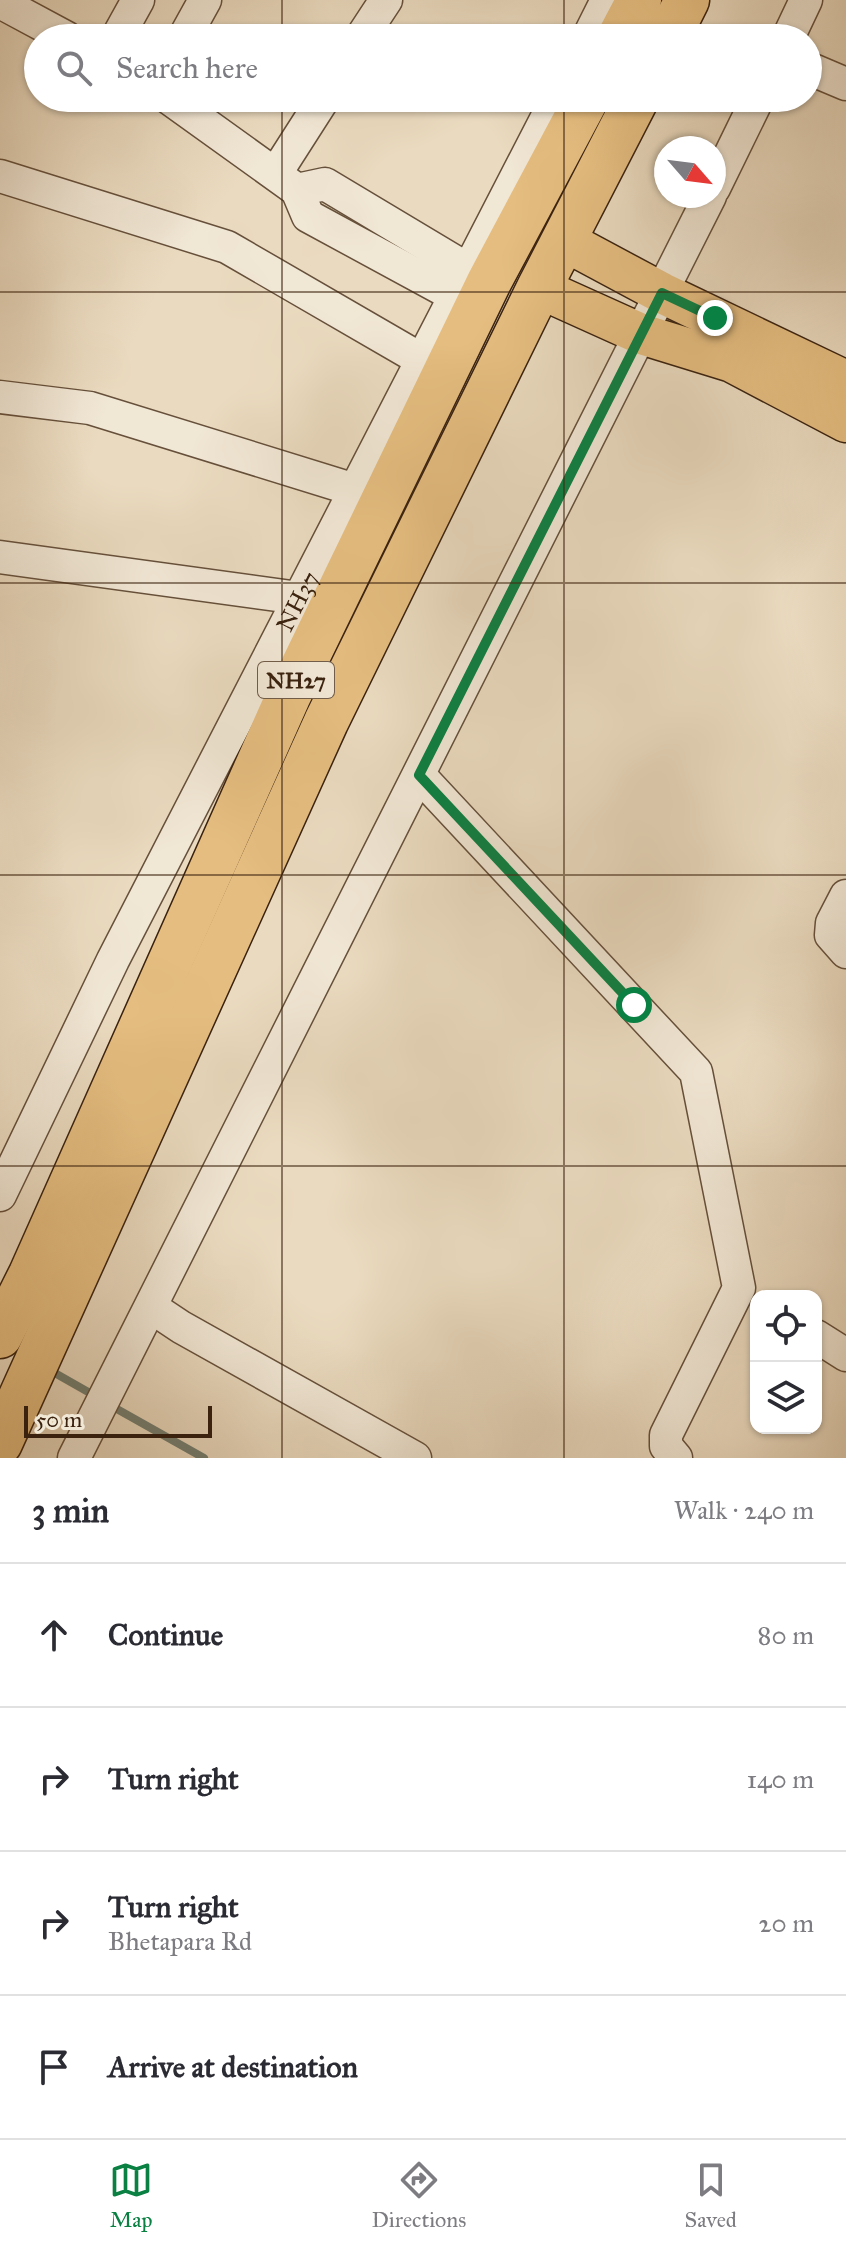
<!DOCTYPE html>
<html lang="en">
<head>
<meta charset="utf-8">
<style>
	:root { --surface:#fff; --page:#f7f7f7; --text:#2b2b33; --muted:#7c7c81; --line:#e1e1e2; --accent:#0b8043 }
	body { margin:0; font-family:"IM FELL Great Primer",serif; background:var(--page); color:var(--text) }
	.controls { position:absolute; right:24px; bottom:24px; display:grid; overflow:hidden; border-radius:16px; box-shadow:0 2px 6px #0004 }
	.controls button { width:72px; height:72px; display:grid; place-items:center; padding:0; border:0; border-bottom:2px solid var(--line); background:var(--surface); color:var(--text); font:40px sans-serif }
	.compass { position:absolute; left:654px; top:136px; width:72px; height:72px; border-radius:50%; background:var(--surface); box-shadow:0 2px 6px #0004; rotate:118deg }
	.scale { position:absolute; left:24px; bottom:20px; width:188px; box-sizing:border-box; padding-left:8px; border:4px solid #3a220f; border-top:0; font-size:22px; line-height:28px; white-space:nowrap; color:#3a220f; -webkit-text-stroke:6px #f1e7d5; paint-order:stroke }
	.stop { position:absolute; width:24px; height:24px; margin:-18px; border:6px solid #0b8043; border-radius:50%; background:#fff }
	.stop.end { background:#0b8043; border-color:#fff; box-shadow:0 2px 8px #0008 }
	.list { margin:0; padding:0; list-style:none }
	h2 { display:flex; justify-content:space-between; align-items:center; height:104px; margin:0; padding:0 32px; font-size:34px }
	h2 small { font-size:26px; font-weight:400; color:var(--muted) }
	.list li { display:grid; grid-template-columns:52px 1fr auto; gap:24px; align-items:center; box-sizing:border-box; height:144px; padding:0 32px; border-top:2px solid var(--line) }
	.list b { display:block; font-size:30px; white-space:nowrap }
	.list p { margin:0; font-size:26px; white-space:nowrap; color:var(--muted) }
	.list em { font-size:26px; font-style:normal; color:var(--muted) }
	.icon { flex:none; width:44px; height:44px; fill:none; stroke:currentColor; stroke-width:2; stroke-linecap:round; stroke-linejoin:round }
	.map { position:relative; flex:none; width:846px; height:1458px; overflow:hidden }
	.search { position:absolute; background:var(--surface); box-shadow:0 2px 6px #0004; left:24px; right:24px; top:24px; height:88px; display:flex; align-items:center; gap:20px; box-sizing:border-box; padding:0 28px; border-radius:44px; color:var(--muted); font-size:30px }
	.sheet { height:680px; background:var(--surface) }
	nav { display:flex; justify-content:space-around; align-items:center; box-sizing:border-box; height:112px; border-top:2px solid var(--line); background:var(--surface); font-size:22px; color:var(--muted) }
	nav a { display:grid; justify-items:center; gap:4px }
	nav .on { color:var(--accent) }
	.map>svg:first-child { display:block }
</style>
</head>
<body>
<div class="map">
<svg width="846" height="1458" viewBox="0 0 846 1458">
	<rect width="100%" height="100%" fill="#eadabf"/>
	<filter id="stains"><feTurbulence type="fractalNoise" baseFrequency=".0025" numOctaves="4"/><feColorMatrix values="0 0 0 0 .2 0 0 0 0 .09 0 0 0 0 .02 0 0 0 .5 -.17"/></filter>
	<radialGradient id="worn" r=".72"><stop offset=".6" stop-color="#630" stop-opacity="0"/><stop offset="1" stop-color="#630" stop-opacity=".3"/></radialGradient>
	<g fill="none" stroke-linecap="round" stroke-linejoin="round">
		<g stroke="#727d71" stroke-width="8">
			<path d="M46,1368L97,1397"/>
			<path d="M108,1404L204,1458"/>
		</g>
		<g stroke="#66503b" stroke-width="35">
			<g id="minor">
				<path d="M0,2L67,38"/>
				<path d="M117,38L138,0"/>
				<path d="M184,38L205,0"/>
				<path d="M361,38L386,0"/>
				<path d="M588,38L607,0"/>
				<path d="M788,38L806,0"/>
				<path d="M808,68L846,84"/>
				<path d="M169,98L297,190L308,216L472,305"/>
				<path d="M276,173L324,98"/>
				<path d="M0,176L227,247L422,360"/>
				<path d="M714,188L758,98"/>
				<path d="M297,190L325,184L487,281"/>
				<path d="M0,397L90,408L355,490"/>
				<path d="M0,557L299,598"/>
				<path d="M419,775L696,1072L739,1288L666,1435V1446L676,1458"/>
				<path d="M846,896L832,923L831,935L846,952"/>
				<path id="s1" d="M0,1195L113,960L557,98"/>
				<path d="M151,1307L181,1327L415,1458"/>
				<path d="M816,1336L846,1355"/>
				<path d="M74,1458L710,196"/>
			</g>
		</g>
		<g stroke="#3a220f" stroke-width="43">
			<g id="major">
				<path d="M563,240L662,293L846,381"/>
				<path d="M539,288L641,334L732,362L846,422"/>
			</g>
		</g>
		<g stroke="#3a220f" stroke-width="47">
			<g id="highway">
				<path d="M619,38L639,0"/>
				<path d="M668,38L687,0"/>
				<path d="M0,1336L31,1274L288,697L489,282L587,98"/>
				<path d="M0,1443L326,722L539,288L637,98"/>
			</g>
		</g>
		<use href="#minor" stroke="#f1e7d5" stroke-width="32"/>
		<use href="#major" stroke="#e5bd80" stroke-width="40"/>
		<use href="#highway" stroke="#e5bd80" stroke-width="44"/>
	</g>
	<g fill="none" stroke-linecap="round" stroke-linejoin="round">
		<path stroke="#0b8043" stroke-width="10" d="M634,1005L419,775L662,293L715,318"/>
	</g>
	<path fill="none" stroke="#3a220f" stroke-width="2" stroke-opacity="0.55" d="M282,0V38M564,0V38M282,98V1458M564,98V1458M0,292H846M0,583H846M0,875H846M0,1166H846"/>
	<g text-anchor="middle" stroke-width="8" stroke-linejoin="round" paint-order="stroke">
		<rect fill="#f1e7d5" stroke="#715d4a" stroke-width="2" x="258" y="662" width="76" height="36" rx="6"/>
		<g font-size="22" font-weight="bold" fill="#3a220f">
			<text x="296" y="688">NH27</text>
		</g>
		<g font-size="24" fill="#3a220f" stroke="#f1e7d5">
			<text dy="8" stroke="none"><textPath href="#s1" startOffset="664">NH37</textPath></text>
		</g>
	</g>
	<rect width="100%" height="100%" filter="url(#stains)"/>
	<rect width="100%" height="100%" fill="url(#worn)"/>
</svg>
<div class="controls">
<button><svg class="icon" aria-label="locate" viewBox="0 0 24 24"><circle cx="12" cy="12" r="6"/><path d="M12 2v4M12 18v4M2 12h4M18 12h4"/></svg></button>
<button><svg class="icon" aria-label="layers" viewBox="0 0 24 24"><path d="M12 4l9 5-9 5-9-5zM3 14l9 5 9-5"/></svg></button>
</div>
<svg class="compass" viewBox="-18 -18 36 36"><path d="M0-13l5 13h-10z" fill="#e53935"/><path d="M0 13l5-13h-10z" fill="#7c7c81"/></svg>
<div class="scale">50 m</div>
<div class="stop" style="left:634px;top:1005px"></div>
<div class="stop end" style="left:715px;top:318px"></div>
<div class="search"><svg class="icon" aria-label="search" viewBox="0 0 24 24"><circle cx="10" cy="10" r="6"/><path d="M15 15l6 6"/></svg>Search here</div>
</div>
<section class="sheet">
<h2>3 min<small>Walk · 240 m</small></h2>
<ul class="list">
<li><svg class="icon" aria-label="ahead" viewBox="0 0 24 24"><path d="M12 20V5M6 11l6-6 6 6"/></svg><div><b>Continue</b></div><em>80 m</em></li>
<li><svg class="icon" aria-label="right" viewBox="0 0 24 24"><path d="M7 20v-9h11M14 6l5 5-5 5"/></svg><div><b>Turn right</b></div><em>140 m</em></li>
<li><svg class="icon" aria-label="right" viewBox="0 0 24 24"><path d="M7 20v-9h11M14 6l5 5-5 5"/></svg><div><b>Turn right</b><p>Bhetapara Rd</p></div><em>20 m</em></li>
<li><svg class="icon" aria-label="arrive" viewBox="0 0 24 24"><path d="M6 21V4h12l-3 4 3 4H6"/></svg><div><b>Arrive at destination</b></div></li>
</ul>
</section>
<nav>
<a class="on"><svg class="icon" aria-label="map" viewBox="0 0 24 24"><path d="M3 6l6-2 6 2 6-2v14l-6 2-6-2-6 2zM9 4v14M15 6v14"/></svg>Map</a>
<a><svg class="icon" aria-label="directions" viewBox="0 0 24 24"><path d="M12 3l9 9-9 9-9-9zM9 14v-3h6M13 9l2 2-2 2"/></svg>Directions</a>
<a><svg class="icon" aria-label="saved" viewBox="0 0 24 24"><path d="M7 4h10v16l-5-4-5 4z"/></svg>Saved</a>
</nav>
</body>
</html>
